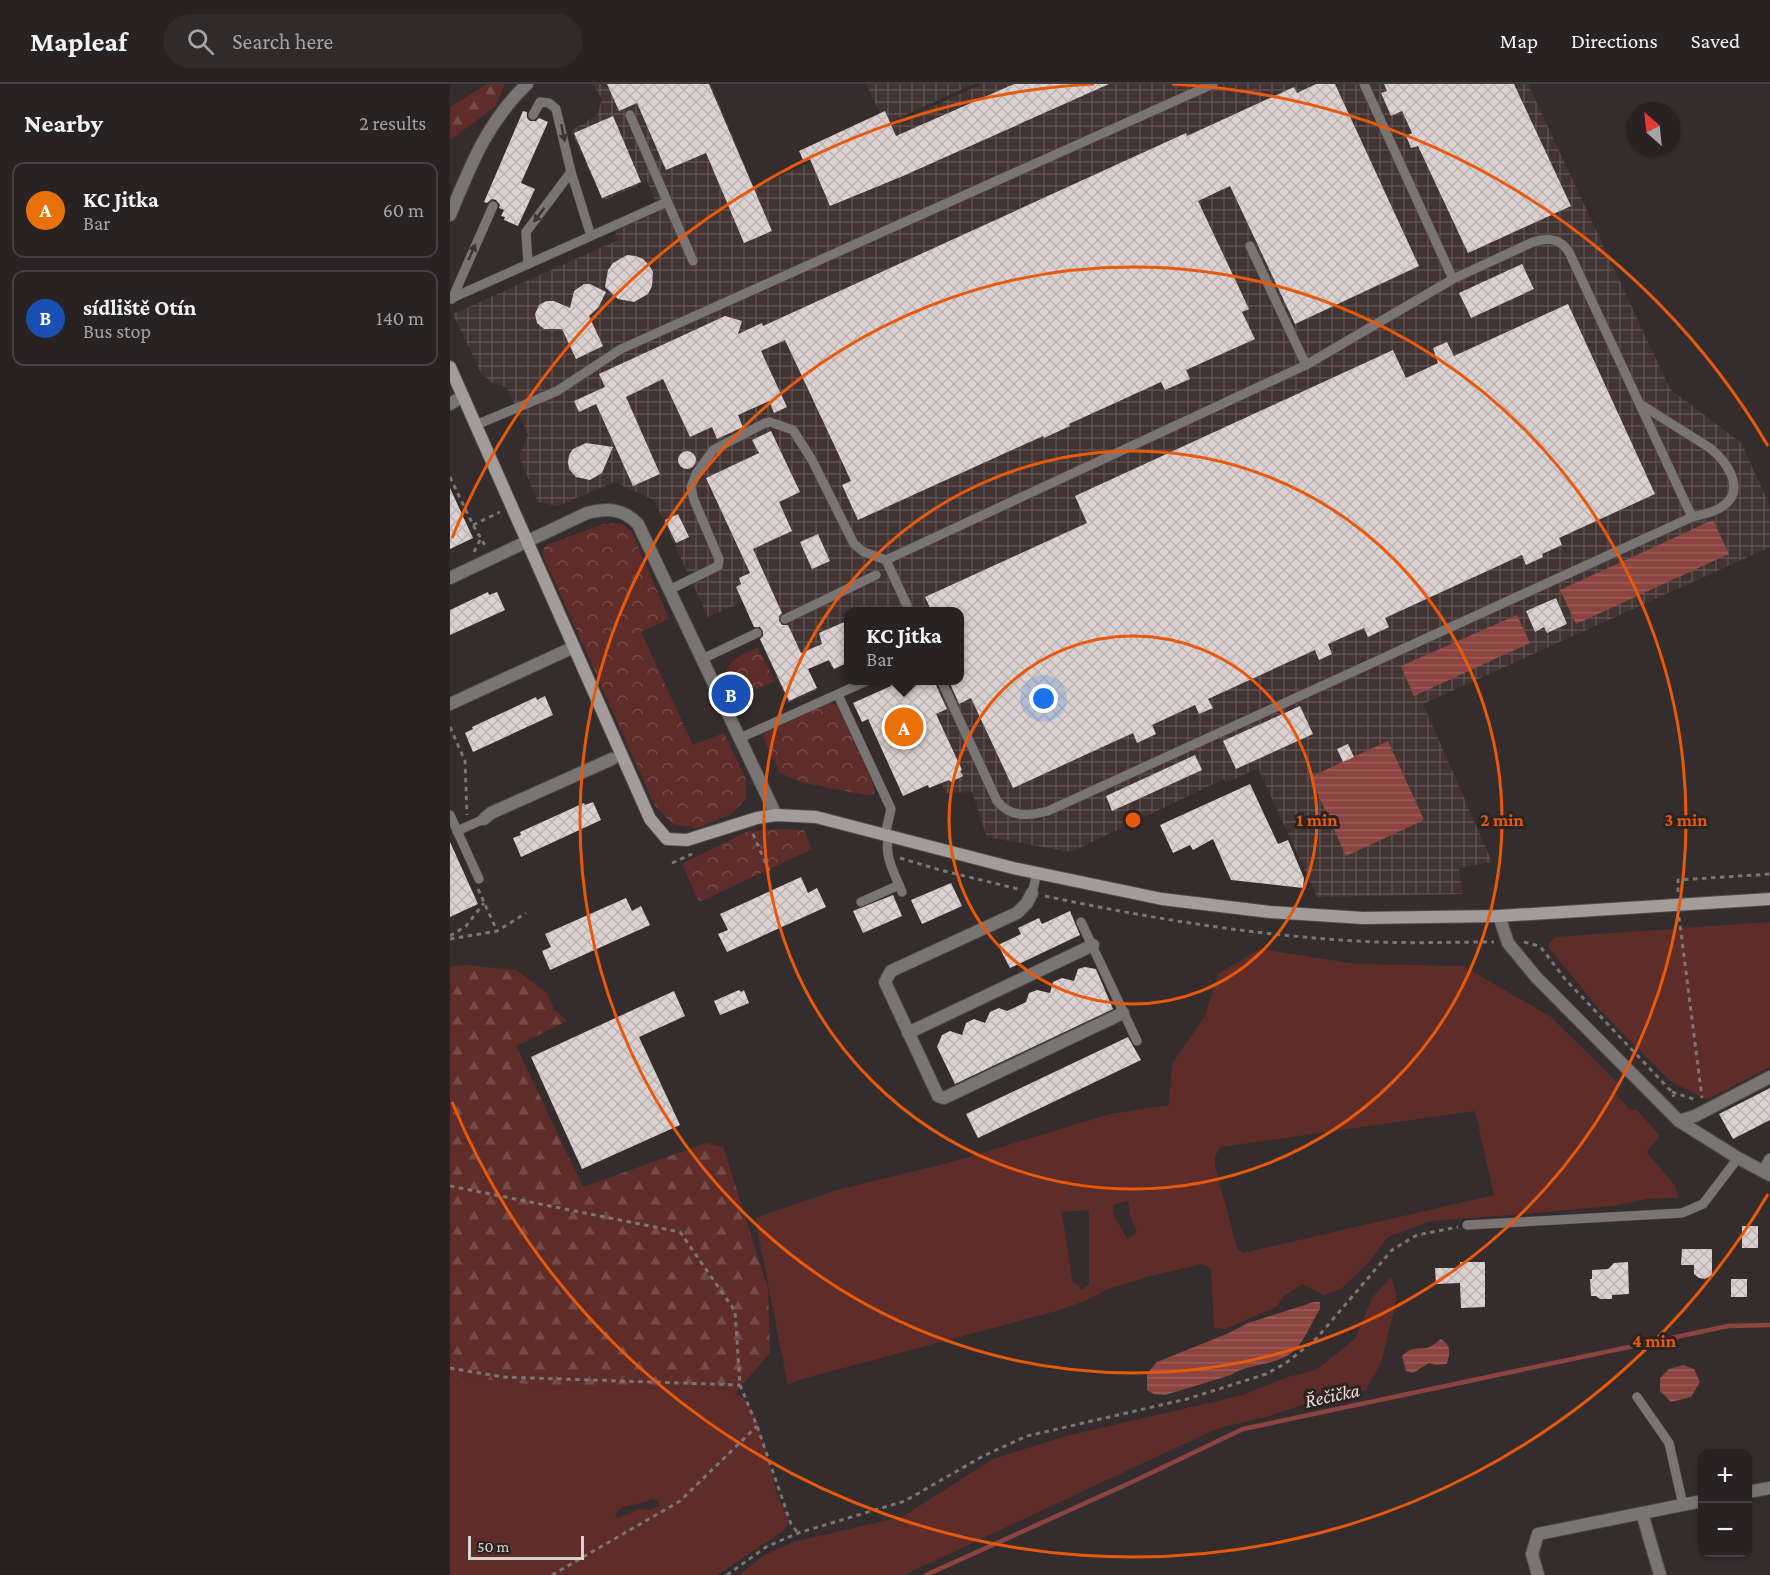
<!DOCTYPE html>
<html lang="en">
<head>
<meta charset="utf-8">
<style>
	:root { --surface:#282222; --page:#302a2a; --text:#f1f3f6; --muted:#a5a4a5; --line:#443f40; --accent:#0b8043 }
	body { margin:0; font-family:"Crimson Pro",serif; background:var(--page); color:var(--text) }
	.controls { position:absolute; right:18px; bottom:18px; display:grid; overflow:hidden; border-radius:12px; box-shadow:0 2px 4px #0004 }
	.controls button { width:54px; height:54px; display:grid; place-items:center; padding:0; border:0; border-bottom:2px solid var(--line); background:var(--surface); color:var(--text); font:30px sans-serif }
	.compass { position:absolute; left:1176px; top:18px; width:54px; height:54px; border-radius:50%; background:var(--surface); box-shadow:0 2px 4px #0004; rotate:333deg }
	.scale { position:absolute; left:18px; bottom:15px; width:116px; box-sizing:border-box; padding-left:6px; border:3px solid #d8d3d2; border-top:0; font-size:16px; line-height:21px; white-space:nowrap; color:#d8d3d2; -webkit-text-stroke:4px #2b2423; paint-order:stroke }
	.you { position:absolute; left:594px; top:615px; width:21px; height:21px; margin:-15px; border:4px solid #fff; border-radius:50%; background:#1a73e8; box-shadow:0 0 0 9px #1a73e833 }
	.badge { display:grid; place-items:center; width:39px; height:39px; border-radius:50%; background:var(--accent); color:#fff; font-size:20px; font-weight:700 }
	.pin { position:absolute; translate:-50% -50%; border:3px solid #fff; box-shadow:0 2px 6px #0006 }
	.popup { position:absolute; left:394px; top:523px; width:120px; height:78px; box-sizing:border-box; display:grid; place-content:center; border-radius:12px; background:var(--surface); filter:drop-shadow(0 2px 4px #0005); font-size:20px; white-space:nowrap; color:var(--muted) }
	.popup b { font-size:22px; color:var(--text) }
	.popup::after { content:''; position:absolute; left:50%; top:100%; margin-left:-12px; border:12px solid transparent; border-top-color:var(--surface) }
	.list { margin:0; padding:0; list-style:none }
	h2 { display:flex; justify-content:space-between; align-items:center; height:78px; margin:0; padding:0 24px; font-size:26px }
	h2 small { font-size:20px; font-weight:400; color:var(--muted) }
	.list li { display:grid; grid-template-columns:39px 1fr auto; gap:18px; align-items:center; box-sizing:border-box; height:96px; margin:0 12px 12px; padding:0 12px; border:2px solid var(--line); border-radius:12px }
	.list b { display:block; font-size:22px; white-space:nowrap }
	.list p { margin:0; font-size:20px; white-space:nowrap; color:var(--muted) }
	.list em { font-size:20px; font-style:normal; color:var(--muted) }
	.icon { flex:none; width:33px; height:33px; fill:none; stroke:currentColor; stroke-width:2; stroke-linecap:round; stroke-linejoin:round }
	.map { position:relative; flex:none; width:1320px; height:1491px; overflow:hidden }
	header { display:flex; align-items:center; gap:36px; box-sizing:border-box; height:84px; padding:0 30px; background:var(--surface); border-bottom:2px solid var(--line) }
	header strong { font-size:28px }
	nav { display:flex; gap:33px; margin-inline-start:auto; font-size:21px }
	.search { width:420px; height:54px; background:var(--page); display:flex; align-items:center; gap:15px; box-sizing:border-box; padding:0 21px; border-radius:33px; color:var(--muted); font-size:22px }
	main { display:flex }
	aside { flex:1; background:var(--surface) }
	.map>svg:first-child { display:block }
</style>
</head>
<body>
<header>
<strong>Mapleaf</strong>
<div class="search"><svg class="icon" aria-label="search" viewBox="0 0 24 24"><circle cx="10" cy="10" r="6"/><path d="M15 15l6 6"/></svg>Search here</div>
<nav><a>Map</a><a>Directions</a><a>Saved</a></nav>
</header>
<main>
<aside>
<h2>Nearby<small>2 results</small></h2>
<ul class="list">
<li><span class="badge" style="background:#e8710a">A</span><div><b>KC Jitka</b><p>Bar</p></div><em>60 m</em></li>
<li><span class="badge" style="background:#1a4fb4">B</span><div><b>sídliště Otín</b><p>Bus stop</p></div><em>140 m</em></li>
</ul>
</aside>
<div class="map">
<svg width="1320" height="1491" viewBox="0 0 1320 1491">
	<defs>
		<pattern id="industrial-grid" width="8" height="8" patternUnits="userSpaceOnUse" patternTransform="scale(1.5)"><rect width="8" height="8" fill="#423432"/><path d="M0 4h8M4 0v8" fill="none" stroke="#5d504f"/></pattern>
		<pattern id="forest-firs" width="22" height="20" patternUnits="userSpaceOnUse" patternTransform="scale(1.5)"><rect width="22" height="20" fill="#5e2d2a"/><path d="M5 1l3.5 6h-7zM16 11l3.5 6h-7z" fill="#744b48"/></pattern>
		<pattern id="park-crowns" width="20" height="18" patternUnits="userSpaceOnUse" patternTransform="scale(1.5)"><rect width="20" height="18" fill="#5e2d2a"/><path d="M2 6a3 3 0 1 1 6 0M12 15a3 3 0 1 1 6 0" fill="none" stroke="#744b48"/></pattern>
		<pattern id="water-rules" width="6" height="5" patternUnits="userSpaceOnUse" patternTransform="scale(1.5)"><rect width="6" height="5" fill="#8c4440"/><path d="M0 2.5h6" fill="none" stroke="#9b5e5b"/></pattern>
		<pattern id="building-cross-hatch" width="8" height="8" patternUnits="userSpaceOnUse" patternTransform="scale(1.5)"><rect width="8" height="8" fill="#dad1d0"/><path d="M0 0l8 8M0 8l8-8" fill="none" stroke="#bbb4b3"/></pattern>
	</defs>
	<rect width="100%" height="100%" fill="#352d2d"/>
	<g fill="url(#industrial-grid)">
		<path d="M143,0H261L304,104L532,0H1078L1220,305L1290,358L1293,362L1320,423V463L973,620L1042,778L1009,784L1013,810L867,813L808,684L776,699L774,695L621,768L537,753L522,708L496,709L490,696L509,687L468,597L510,596V528H398V577L382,584L378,577L357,586L366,607L338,619L293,518L258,533L204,416L164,398L108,422L88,418L69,372L78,351L57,304L41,298L31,289L3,230L168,156L163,142L207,121L197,97L153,117L121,47L147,31L152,15Z"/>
		<path d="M416,0H524L440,38L430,29Z"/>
	</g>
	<g fill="#5e2d2a" fill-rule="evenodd">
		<path d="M1320,838V983L1256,1016L1219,996L1151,927L1099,864V859L1106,853Z"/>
		<path d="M810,865L906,880L1013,882L1101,933L1170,1001L1165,1009L1179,1025L1187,1026L1210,1052L1197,1068L1225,1102L1228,1114L1196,1115L1163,1122L1097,1128L981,1137L938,1153L919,1178L891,1205L874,1211L852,1200L834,1212L826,1223L775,1245L764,1244L761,1184L751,1180L697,1193L658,1205L637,1216L610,1226L349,1296L338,1301L305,1134L387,1106L502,1078L660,1030L719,1021L722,980L755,932L768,890ZM1025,1027L1044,1111L793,1169L787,1164L765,1082V1072L771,1063ZM678,1117L681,1135L687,1147L678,1156L664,1132L663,1121ZM639,1126V1201L632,1206L622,1196L612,1128Z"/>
		<path d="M941,1193L947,1213L932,1276L916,1306L896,1312L874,1314L819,1332L766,1345L454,1491H288L315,1471L346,1457L452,1433L543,1375L616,1352L793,1311L837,1293L866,1286L905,1255L922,1214Z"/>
		<path d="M0,1292L134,1306L254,1303C267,1304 282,1304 293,1314C312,1331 320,1388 328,1413C331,1420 336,1427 338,1434C339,1439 336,1443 333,1447L267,1491H0ZM201,1415L207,1416L209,1419V1422L201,1426L189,1425L168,1434L165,1432C171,1417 189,1423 201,1415Z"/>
	</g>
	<g fill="url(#forest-firs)">
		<path d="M37,0H55L45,23L0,56V23Z"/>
		<path d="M14,881L66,886L96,908L104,925L117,937L66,962L133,1103L256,1059L273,1063L318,1204L320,1269L285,1309L273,1304L254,1303L134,1306L0,1292V883Z"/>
	</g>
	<g fill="url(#park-crowns)">
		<path d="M171,439L182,448L219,535L191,548L243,661L274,649L296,695V715L281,730L247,744L223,740L205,722L93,471L94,464L97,461L153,440Z"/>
		<path d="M308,564L325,597L287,613C284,608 279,602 277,596C272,577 295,569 308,564Z"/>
		<path d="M381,619L387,621L389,625L424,702V710L415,711L354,699L330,689L313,653L317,646L375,620Z"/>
		<path d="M328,745L354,746L362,765L249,818L232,780L298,747Z"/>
	</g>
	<g fill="url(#water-rules)">
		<path d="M1263,436L1279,470L1126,540L1110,506Z"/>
		<path d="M1067,531L1080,559L964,612L951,582Z"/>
		<path d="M938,657L974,736L896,772L860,693Z"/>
		<path d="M864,1218H870V1225C862,1237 854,1258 844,1267C827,1282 799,1279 781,1291L715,1311L704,1310L697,1306V1290L707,1278L779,1249L798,1239Z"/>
		<path d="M991,1255C1002,1263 1000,1268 997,1280L986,1281L979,1279L963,1289L956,1287L952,1272C961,1263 966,1265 977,1264C981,1263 987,1258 991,1255Z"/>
		<path d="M1233,1281L1244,1285L1250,1298L1241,1313L1221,1318L1210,1307V1294L1219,1285Z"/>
	</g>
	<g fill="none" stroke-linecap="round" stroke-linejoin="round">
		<path stroke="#8c4440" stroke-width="4.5" d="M476,1491L682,1398L793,1345L1278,1242L1320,1241"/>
	</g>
	<g fill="url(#building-cross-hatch)">
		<path d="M157,0H259L322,147L294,159L256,69L216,86L187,19L169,27Z"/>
		<path d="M564,0H659L453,92L380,122L360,75L354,78L349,67L435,27L446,52Z"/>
		<path d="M866,0H885L969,182L845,240L780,102L748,117L799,225L792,228L805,255L736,286L740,295L715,306L711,298L619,340L620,342L594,354L593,352L408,436L392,401L401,397L335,256L311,267L337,323L324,329L319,317L288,331L293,343L267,355L262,343L240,353L213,295L176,313L210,390L183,402L146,320L129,328L124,317L155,303L149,290L275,232L292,237L288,250L312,239L313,242L736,49L737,52L844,3L847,9Z"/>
		<path d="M934,0H1064L1121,122L1018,169L968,62L961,64L956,52L962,49L952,27L941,32L931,9L937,7Z"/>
		<path d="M73,27L77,28V34L80,37H86L89,34L98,38L71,99L85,105L68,142L54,136L55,133L51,132L54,126L49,124L50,121L46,116L42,115L37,119L34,118Z"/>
		<path d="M163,32L191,98L152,114L124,49Z"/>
		<path d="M177,171L186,172L193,175L199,181L203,188L202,202L198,210L184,218L168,215L155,203L158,186L163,179Z"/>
		<path d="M1072,180L1084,205L1021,234L1009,209Z"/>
		<path d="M134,200H140L156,208L148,224L139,232L153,262L126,275L112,245H94L87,239L85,230L89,221L96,217H104L120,224L124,207Z"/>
		<path d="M1118,220L1205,410L1109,454L1112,461L1092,470L1093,473L1076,481L1072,471L935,534L939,543L918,553L914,544L878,560L882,570L869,576L865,566L758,615L763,624L749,630L745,621L702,641L706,650L687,659L683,649L563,704L521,614L509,620L499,597H510V528H482L475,513L637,439L625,412L943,266L956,294L988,279L983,264L997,258L1004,272Z"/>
		<path d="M321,347L350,408L329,418L342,447L303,465L332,529L329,532V537L332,541H338L351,569L372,560L369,549L399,536V578L384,585L379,576L358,585L367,604L339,617L310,555L313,552V547L310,543H304L286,503L291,500L289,494L300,489L256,394L309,369L302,356Z"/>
		<path d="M136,359L163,363L152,389L140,396L126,393L119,385L118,378L119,371L123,365Z"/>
		<circle cx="237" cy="376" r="9"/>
		<path d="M0,404L23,454L0,465Z"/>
		<path d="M228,430L239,453L226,459L215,436Z"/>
		<path d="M368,450L380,477L362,485L350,458Z"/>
		<path d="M38,508L39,511L47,508L55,526L0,551V526Z"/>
		<path d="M1106,514L1117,540L1097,549L1094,543L1085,548L1076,527Z"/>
		<path d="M439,597H484L497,625L486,630L512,686L510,687L513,692L501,698L499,696L479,704L478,701L453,712L418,635L412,638L403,619L441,602Z"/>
		<path d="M95,612L103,631L23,668L15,649L23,645L22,643L86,613L87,616Z"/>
		<path d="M850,622L863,650L786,685L773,657Z"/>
		<path d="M898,660L904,673L893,678L887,665Z"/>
		<path d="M745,671L752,686L662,727L656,712Z"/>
		<path d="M800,700L828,760L838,756L854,794L853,804L781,796L763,755L743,766L740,761L723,769L710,741Z"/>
		<path d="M143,718L151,736L71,773L63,754L71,751L70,748L134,719L135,721Z"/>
		<path d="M0,758L28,820L0,833Z"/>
		<path d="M351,793L358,809L367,804L376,823L277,868L268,850L278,846L270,830Z"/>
		<path d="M501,799L512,822L472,840L461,816Z"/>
		<path d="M443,811L452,832L413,849L403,827Z"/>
		<path d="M176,814L182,827L191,822L200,841L100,886L92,867L101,863L95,850Z"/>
		<path d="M620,827L630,851L560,884L548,861L571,850L568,844L589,834L592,840Z"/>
		<path d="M635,883L646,885L663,925L505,1000L487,963L492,951L500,947L512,951L516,939L524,935L535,939L540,928L549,924L557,927L570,921L576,918L579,909L587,906L600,909L603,898L612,894L624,897L628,885Z"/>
		<path d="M289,906L291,908L294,906L299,919L270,931L264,917Z"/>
		<path d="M224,907L235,932L189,953L230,1041L132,1085L81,973Z"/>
		<path d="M678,953L691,976L528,1054L516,1030Z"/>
		<path d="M1320,1004V1036L1283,1055L1269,1030Z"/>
		<rect x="1292" y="1142" width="16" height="22"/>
		<path d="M1232,1165H1262V1191L1255,1195L1249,1194L1244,1190V1181H1231Z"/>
		<path d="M1010,1178H1035V1223L1011,1224L1010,1199L986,1200L985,1184H1010Z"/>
		<path d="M1178,1178L1179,1210L1162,1211V1215H1150L1146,1212H1141L1140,1195H1142V1186L1158,1185L1164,1179Z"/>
		<rect x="1281" y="1195" width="16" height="18"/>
	</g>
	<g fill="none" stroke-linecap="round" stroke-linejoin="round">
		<g stroke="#524b4b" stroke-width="10">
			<g id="lane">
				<path d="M914,0L1003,195"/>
				<path d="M83,31L90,18L99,19L106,25L121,88L141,152"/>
				<path d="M180,31L243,177"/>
				<path d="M800,162L856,281"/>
				<path d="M78,180L76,148L121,88"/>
				<path d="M0,215L217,118"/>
				<path d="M2,215L43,122"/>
				<path d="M1190,320L1260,364C1276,377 1297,405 1273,422C1264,429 1253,430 1242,433"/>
				<path d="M26,341L107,307L171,265L763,0"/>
				<path d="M436,476L460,528"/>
				<path d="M219,506L268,482L269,475L244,416L241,403L246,390L263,366L315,339L320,338L343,346L362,376L404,460L414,468L436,476L856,281L1003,195L1083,158C1098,153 1110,154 1119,168L1242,433L598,727C578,732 561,734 547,717L491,596"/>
				<path d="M335,535L426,491"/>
				<path d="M252,575L307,549"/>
				<path d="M388,611L441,725L435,751"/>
				<path d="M290,654L419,596"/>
				<path d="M0,731L29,795"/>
				<path d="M7,747L34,735"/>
				<path d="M439,752C433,771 445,790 452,808"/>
				<path d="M582,809L587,789"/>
				<path d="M411,818L449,801"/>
				<path d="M631,838L687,957"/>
				<path d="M1017,1141L1232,1129L1253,1120L1288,1074"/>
				<path d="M1187,1313L1219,1359L1233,1421"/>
			</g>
		</g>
		<g stroke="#524b4b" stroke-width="14">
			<g id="street">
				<path d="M0,131C21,81 37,38 77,0"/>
				<path d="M0,320L13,312"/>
				<path d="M0,494L137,429C158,424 172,424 188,440L326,731"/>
				<path d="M0,620L124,563"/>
				<path d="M34,735L41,729L162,675"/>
				<path d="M582,809L577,819L567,829L441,887L435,898L488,1012L494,1014L673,929"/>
				<path d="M1049,832L1058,859L1086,893L1229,1037L1288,1074L1320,1091"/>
				<path d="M458,949L643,861"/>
				<path d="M1229,1037L1245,1032L1320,993"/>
				<path d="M1314,1088L1320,1076"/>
				<path d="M1298,1408L1320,1404"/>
				<path d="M1192,1429L1210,1491"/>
				<path d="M1088,1491L1082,1470L1088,1450L1252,1417"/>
			</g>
		</g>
		<g stroke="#524b4b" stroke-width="14">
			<path id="secondary" d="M0,283L200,735L217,755L237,756L307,734L326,731L366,733L563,784L712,815L820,828L913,834L1049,832L1320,815"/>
		</g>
		<g stroke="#7c7575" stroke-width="3" stroke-dasharray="4.5 4.5" stroke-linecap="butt">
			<path d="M0,393L23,441L36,463"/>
			<path d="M23,441L50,428"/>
			<path d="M24,468L31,454"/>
			<path d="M0,643L15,677L17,731"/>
			<path d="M303,750L320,789"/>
			<path d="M450,774L490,786L568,805"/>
			<path d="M222,779L242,770"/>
			<path d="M28,805L47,847"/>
			<path d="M1228,808V796L1320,790"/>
			<path d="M595,812C698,834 801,851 907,857C952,860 998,858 1044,858"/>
			<path d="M1229,833L1252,1014"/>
			<path d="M0,852L16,842L34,819"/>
			<path d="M0,855L47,847L76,829"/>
			<path d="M1074,858L1089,862L1093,866L1115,895L1222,1008L1224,1013"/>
			<path d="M1222,1008L1246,1016"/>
			<path d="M0,1102L230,1148L285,1227L290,1301L307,1342L341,1440L348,1449"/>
			<path d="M0,1284L53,1293L290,1301"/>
			<path d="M102,1491L230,1417L307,1342"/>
			<path d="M277,1491L316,1463L348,1449L455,1417L533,1372L577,1352L737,1315L816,1290L836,1279L866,1255L942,1166L967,1151L1008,1143"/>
		</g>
		<use href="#lane" stroke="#797574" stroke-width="9"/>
		<use href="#street" stroke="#797574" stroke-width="12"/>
		<use href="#secondary" stroke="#a29c9b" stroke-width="12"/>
	</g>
	<defs><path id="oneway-solid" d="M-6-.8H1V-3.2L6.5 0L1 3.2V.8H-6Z" transform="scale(1.5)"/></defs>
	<g fill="#3b3433">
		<use href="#oneway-solid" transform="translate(113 49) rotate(78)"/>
		<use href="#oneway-solid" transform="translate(89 131) rotate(127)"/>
		<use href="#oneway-solid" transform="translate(22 168) rotate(-66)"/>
	</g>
	<g fill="none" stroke="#e8590c" stroke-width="3">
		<circle cx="683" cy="736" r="184"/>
		<circle cx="683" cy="736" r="369"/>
		<circle cx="683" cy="736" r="553"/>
		<path d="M1318 1110A737 737 0 0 1 2 1018M2 454A737 737 0 0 1 644 0M722 0A737 737 0 0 1 1318 362"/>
	</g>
	<g text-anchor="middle" stroke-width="6" stroke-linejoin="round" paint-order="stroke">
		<g font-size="20" font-style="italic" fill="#efd9d6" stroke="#2b2423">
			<text transform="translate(882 1311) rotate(-12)" y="7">Řečička</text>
		</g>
	</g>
	<circle cx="683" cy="736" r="9" fill="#e8590c" stroke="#2b2423" stroke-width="3"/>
	<g font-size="18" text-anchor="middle" font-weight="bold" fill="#e8590c" stroke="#2b2423" stroke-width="6" stroke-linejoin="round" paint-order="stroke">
		<text x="867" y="742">1 min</text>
		<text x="1052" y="742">2 min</text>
		<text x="1236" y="742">3 min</text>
		<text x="1204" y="1263">4 min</text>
	</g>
</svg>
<div class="controls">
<button>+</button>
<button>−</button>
</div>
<svg class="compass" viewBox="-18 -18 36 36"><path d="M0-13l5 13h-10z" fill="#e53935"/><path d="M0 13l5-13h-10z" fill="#a5a4a5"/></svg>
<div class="scale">50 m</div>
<div class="you"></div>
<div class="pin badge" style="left:454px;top:643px;background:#e8710a">A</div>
<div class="popup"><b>KC Jitka</b>Bar</div>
<div class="pin badge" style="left:281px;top:610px;background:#1a4fb4">B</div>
</div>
</main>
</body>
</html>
